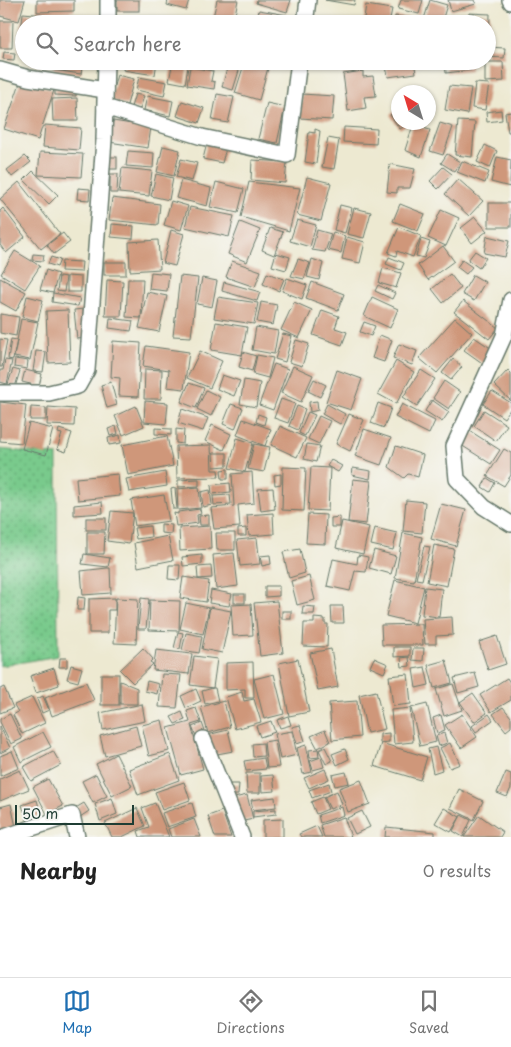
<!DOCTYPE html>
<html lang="en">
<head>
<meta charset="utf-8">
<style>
	:root { --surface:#fff; --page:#f6f6f6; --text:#222; --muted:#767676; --line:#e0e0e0; --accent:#1f6fb2 }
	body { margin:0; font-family:"Playpen Sans",sans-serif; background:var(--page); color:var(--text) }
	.compass { position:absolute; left:391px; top:85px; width:45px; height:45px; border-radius:50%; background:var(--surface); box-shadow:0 1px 4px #0004; rotate:322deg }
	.scale { position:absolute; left:15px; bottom:12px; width:119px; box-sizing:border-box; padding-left:5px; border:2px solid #1f3d34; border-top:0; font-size:14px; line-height:18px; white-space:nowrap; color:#1f3d34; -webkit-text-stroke:4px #f6f6f2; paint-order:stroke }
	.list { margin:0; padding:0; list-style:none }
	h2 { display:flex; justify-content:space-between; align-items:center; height:65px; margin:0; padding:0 20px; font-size:21px }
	h2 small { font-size:16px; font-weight:400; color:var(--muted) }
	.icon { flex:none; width:28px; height:28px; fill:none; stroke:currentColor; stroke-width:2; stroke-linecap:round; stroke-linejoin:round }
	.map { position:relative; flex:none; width:511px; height:837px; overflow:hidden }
	.search { position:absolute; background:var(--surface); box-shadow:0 1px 4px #0004; left:15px; right:15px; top:15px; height:55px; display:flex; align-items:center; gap:12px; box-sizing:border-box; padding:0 18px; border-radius:28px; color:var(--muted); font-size:19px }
	.sheet { height:140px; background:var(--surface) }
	nav { display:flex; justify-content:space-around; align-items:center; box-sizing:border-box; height:70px; border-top:1px solid var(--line); background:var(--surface); font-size:14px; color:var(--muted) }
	nav a { display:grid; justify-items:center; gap:2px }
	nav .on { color:var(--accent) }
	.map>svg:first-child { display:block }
</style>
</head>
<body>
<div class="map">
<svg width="511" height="837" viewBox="0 0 511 837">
	<defs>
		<pattern id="grass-dots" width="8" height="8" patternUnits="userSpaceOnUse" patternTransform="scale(1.25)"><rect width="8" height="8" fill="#79ca8c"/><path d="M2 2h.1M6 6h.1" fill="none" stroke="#63a573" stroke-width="1.8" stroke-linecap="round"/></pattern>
	</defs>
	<rect width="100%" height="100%" fill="#f6f6f2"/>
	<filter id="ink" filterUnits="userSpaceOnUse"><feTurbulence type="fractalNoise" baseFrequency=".02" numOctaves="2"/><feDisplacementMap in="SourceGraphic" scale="10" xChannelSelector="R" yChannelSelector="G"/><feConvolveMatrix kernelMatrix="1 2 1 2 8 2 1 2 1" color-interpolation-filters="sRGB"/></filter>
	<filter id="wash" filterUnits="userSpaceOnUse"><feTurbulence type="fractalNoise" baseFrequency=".0096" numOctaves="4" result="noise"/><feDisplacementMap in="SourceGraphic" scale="20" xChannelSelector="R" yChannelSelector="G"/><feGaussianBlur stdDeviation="1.12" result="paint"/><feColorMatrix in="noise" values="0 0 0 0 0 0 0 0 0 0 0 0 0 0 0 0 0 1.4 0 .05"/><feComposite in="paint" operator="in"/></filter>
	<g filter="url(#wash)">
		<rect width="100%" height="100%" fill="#ede9d1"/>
		<path fill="url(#grass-dots)" stroke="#4c8460" d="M0,449L57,455L58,656L0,666Z"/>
		<g id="blocks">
			<g fill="#cf977a">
				<path d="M0,0H25L19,21L0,16Z"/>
				<path d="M37,0H74V11L37,12Z"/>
				<rect x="117" y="0" width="22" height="11"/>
				<path d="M168,0H189L186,10L167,5Z"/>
				<path d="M217,0H238L233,24L212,21Z"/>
				<path d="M257,0H291L287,12L256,3Z"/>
				<path d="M325,0H355L354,5Z"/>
				<path d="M401,0H423L419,14L398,9Z"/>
				<path d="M430,0L447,5L441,24L424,19Z"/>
				<path d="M448,0H474L476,4L451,11Z"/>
				<path d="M366,5L392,9L389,24H363Z"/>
				<path d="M259,10L287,15L285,24H256Z"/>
				<path d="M23,13L45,15L44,24H24V51L19,50Z"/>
				<path d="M469,13L490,14L489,44L487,24H468Z"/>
				<path d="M395,16L417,19L416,24H394Z"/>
				<path d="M113,20L146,22V24H113Z"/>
				<path d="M0,21H13L12,48H0Z"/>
				<path d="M487,47L505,48L504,58L487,57Z"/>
				<path d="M4,52L15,53L14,60L3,59Z"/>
				<path d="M55,61H83L81,74L53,70Z"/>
				<path d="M125,61H157L155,75L123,70Z"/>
				<path d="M173,61H189L185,84L169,81Z"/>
				<path d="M229,61H242L233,90L222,87Z"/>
				<path d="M245,61L268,68L259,100L235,93Z"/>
				<path d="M302,61H324L323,68L302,65Z"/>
				<path d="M385,61H414L416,73L388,77Z"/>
				<path d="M445,61H470L471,70L446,73Z"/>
				<path d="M485,62H503L504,81L485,82Z"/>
				<path d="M190,67L213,71L211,81L215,82L214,89L187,85Z"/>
				<path d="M363,71V77L373,76L376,96L364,97L366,108L348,111L343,74Z"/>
				<path d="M117,75L134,79L127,105L110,100Z"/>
				<path d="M139,77L167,82L164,96L136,90Z"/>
				<path d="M21,80L54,90L38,140L4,129Z"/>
				<path d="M475,83L489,84L485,110L472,108Z"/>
				<path d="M449,86L471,88L467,114L445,110Z"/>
				<path d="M55,88H76V96L55,95Z"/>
				<path d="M135,94L144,96L140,109L131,107Z"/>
				<path d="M217,94L234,97L228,123L212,120Z"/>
				<path d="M302,94L334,96L332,120L300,118Z"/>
				<path d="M147,96L173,101L170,116L144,110Z"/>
				<path d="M77,98L78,121H53L52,99Z"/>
				<path d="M182,101L204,108L199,123L177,116Z"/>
				<path d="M267,103L285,107L277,143L258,139Z"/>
				<path d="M398,109V122H410L400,129L390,115Z"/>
				<path d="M501,110L502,120L487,122L486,112Z"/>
				<path d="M511,112V132H508L505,113Z"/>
				<path d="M113,121L151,127L148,148L109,142Z"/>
				<path d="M458,121L475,122L472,157L455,155Z"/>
				<path d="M440,123L453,127L443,155L430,151Z"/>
				<path d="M45,125L81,128L79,150L43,147Z"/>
				<path d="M413,125L430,130L421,157L405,150Z"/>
				<path d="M344,127L377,129L376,144L343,142Z"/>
				<path d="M315,129L320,131L316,164L305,162L309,132L315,133Z"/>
				<path d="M328,138L339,140L334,169L322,167Z"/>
				<path d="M207,143L226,148L222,163L203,159Z"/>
				<path d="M485,145L497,151L490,168L477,162Z"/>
				<path d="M163,146L180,150L174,176L157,172Z"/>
				<path d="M128,151L154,153L153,168L126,166Z"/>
				<path d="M40,152L83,154L81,177L38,175Z"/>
				<path d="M447,154L460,162L454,171L441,163Z"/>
				<path d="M25,156L31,162L12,177L7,170Z"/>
				<rect x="105" y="157" width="12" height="12"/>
				<path d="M497,157L511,160L510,187L491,182Z"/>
				<path d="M181,159L197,163L192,181L176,177Z"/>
				<path d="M252,160L287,162L285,183L251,180Z"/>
				<path d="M462,161L489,172L485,183L457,172Z"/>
				<path d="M390,164L415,169L410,188H397V193L387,192Z"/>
				<path d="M443,167L452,174L438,189L430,181Z"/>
				<path d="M122,168L152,171L149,196L119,193Z"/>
				<path d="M33,171L58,195L49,204L24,180Z"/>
				<path d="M110,174H118L117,193H110Z"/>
				<path d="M156,174L173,178L169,200L151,196Z"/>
				<path d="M307,177L331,183L321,221L297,215Z"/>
				<path d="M458,179L483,201L469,216L445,194Z"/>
				<path d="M181,180L211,188L207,206L176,198Z"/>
				<path d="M19,182L60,234L41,249L0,199Z"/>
				<path d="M216,182L244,189L238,213L210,207Z"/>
				<path d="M249,182L300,188L289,231L241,217Z"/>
				<path d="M78,188L90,189L89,200L77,199Z"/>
				<path d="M112,198L160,204L158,225L109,220Z"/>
				<path d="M171,201L188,206L181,230L164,225Z"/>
				<rect x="489" y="203" width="22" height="24"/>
				<path d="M400,204L425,214L418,231L393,221Z"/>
				<path d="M340,205L352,208L345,233L334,230Z"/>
				<path d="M190,207L234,216L229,237L185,227Z"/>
				<path d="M3,208L25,237L6,253L0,245V211Z"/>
				<path d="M354,208L371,212L364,238L347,234Z"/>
				<path d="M441,210L459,218L446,246L428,238Z"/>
				<path d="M475,217L487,231L472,243L461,228Z"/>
				<path d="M297,220L316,225L310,247L290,241Z"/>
				<path d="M240,222L260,230L247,262L228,254Z"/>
				<path d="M112,224L134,226L133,239L111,237Z"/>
				<path d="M399,227L421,236L413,257L397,251L396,256L388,253Z"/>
				<path d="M270,228L283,232L274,255L262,250Z"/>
				<path d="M171,230L184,234L175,266L163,263Z"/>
				<path d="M317,230L331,234L325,252L312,250Z"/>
				<path d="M333,232L345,236L341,253L328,250Z"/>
				<path d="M63,233L70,242L54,254L47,245Z"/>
				<path d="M487,236L509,241L505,257L484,253Z"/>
				<path d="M347,237L365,242L360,263L342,259Z"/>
				<path d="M421,239L430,242L424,258L416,256Z"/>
				<path d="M158,240L160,269L130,271L129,242Z"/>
				<path d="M443,246L454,261L428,280L418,265Z"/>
				<path d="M15,251L40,266L25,289L1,274Z"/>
				<path d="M475,251L486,258L479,268L468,260Z"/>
				<path d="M276,253L290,257L286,270L272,266Z"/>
				<path d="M33,254L44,255L43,261L32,260Z"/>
				<path d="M51,257L60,260L57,267L48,264Z"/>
				<path d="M389,257L404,263L401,270L386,264Z"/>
				<path d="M298,259L310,263L304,279L291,276Z"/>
				<path d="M312,259L323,263L319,280L307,277Z"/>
				<path d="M462,260L472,267L466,274L457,267Z"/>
				<path d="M62,261L82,262L81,272L61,271Z"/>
				<path d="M232,261L261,271L255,287L226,277Z"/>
				<rect x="104" y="262" width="22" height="13"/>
				<path d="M383,268L401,273L396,288L379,283Z"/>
				<path d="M46,270L58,274L53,293L80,298L78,306L52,302L53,293L40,290Z"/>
				<path d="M151,272L169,274L167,291L149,289Z"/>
				<path d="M267,273L284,279L279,291L263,284Z"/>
				<path d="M450,274L461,288L443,303L432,289Z"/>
				<path d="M473,275L485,282L474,301L462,294Z"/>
				<path d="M59,276L66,277L64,292L57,291Z"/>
				<path d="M67,276L81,277V292H67Z"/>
				<path d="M180,276L198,278L191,337L173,336Z"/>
				<path d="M0,278L26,292L16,311L0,302Z"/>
				<path d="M202,278L217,281L212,307L197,304Z"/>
				<path d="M287,278L307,285L302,299L282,291Z"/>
				<path d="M128,279H143L141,318L126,317Z"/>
				<path d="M107,280L123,281L121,316H105Z"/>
				<path d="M224,282L260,292L257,301L222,291Z"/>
				<path d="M312,282L344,294L338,310L306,298Z"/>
				<path d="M378,285L395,293L392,299L375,291Z"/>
				<path d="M147,292L167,296L159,332L139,328Z"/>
				<path d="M27,296L43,300L38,321L22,317Z"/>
				<path d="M218,297L258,303L254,324L214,318Z"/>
				<path d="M372,297L398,309L390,328L364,316Z"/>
				<path d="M463,301L498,328L489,339L454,312Z"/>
				<path d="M261,302L277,305L273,325L257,322Z"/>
				<path d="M294,302L312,310L299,338L281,330Z"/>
				<path d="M84,309L87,338L77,339L74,310Z"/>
				<path d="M68,310L70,362L48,363L46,311Z"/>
				<path d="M322,310L339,316L335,328L347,332L342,345L313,335Z"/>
				<path d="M0,314L19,317L16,336L0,333Z"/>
				<path d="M110,318L133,321L131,331L109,328Z"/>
				<path d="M455,318L472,333L437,373L419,358Z"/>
				<path d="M21,319L38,322L30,360L14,357Z"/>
				<path d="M216,322L247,327L242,355L211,350Z"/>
				<path d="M364,322L375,326L371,336L360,332Z"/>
				<path d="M256,327L278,331L274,354L252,350Z"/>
				<path d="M283,334L292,336L285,362L275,359Z"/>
				<path d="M380,335L392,340L384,362L372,358Z"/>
				<path d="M474,337L495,351L485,365L464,350Z"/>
				<path d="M0,339L7,340L2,367H0Z"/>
				<path d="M11,339L17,340L13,360L8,359Z"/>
				<path d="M296,340L309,344L302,366L289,362Z"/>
				<path d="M113,341L141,343L138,397L119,396L120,378L111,377Z"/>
				<path d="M399,344L417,351L412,365L393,358Z"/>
				<path d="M146,346L189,352L184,389L167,387L169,370L143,366Z"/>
				<path d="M36,351L46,352L43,372L33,371Z"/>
				<path d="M200,351L222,361L210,388L187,378Z"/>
				<path d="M243,352L256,356L252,371L239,367Z"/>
				<path d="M257,355L273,358L268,378L253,374Z"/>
				<path d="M15,359L28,361L27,369L14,367Z"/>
				<path d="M453,359L462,367L451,380L442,373Z"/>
				<path d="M5,360L12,361L7,384L0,382V370H3Z"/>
				<path d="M396,361L414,372L396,404L378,394Z"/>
				<path d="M274,364L288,369L273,410L259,405Z"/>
				<path d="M293,366L313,375L301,402L281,393Z"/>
				<path d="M13,369L20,371L15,387L8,384Z"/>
				<path d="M145,369L162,370L161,399H144Z"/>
				<path d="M25,370L42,374L39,386L22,382Z"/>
				<path d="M337,370L362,379L351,410L326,402Z"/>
				<path d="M421,370L435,379L417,406L403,397Z"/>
				<path d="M508,370L511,373V401L494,385Z"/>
				<path d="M222,375L240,381L234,396L217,389Z"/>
				<path d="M314,379L326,385L320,397L308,391Z"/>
				<path d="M244,380L260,383L256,407L240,404Z"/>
				<path d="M444,381L460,392L449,409L433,398Z"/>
				<path d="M111,382L117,405L107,408L101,385Z"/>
				<path d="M189,383L204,388L196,408L181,402Z"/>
				<path d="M206,390L220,397L211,416L197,409Z"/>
				<path d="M492,391L511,403V408L504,418L483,404Z"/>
				<path d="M281,399L295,404L288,423L274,418Z"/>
				<path d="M432,400L449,412L442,422L425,411Z"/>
				<path d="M145,401L168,403L166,424L144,422Z"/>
				<path d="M317,401L318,410L310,412L309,402Z"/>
				<path d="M0,402L26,405L22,443L0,441Z"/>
				<path d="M378,403L391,408L384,428L371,423Z"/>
				<path d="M231,404L243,408L235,429L223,424Z"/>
				<path d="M327,404L345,414L340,424L322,414Z"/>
				<path d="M402,404L435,421L429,434L395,417Z"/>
				<path d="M136,406L144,426L123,435L115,416Z"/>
				<path d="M297,406L305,409L298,430L289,426Z"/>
				<path d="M31,407L46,408V420H30Z"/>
				<path d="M48,407L75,409L74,426L47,425Z"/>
				<path d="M182,409L208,418L203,431L178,423Z"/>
				<path d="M484,410L507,425L496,441L474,426Z"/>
				<path d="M308,412L315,415L305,436L299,433Z"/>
				<path d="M258,414L266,417L264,425L256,422Z"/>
				<path d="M349,414L364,420L350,451L336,444Z"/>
				<path d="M319,416L330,421L319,444L308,439Z"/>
				<path d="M243,419L271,429L265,446L237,435Z"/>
				<path d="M29,423L53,429L46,455L22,449Z"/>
				<path d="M212,425L231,434L224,450L205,441Z"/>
				<path d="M116,426L118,434L110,436L108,429Z"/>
				<path d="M280,426L306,438L297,457L271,445Z"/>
				<path d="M155,428L171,429V435L155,434Z"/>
				<path d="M59,429L72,433L66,452L57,449L62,434L58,433Z"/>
				<path d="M176,429L184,430L183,444L176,443Z"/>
				<path d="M364,429L391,438L381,465L355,456Z"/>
				<path d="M470,431L500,450L491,464L461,445Z"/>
				<path d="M120,435L121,443L109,445L108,438Z"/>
				<path d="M167,436L173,466L128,475L122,445Z"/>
				<path d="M237,438L253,443L245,472L229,468Z"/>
				<path d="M254,444L270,447L264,472L248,469Z"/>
				<path d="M307,444L320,446L316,462L304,459Z"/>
				<path d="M211,445L212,470H218L219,477L177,478L176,446Z"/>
				<path d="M396,446L423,455L418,477L408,474L404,478L389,467Z"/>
				<path d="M504,449L511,453V475L504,486L487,476Z"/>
				<path d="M213,453H227V466L214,467Z"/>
				<path d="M331,460L342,466L338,472L327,466Z"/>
				<path d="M283,467L306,468L304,511L282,510Z"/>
				<path d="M311,467L330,468L328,511L308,510Z"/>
				<path d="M353,468L371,471L370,479L352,475Z"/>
				<path d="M228,469V479H222L221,470Z"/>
				<path d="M165,472L167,486L129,492L126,479Z"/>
				<path d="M252,472L254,503L238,505L240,527L214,529L211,508L234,506L232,474Z"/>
				<path d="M118,474L120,496L78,500L76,478Z"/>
				<path d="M281,474V484L275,485L274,475Z"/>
				<path d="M487,478L495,483L490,492L482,487Z"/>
				<path d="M199,479V486L178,487V480Z"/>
				<path d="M353,479L371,481L366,524L348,522Z"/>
				<path d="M230,483L231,492L212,494L211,485Z"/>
				<path d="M199,487L201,508L178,510L177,489Z"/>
				<path d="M175,488L177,509H173L171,489Z"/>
				<path d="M273,488L275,509L261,511L258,489Z"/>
				<path d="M210,490L212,505L203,507L201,492Z"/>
				<path d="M164,495L169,521L135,526L131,500Z"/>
				<path d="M230,495L231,504L214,505L213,496Z"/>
				<path d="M406,500L425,502L422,533L403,531Z"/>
				<path d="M102,502L103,513L74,515V505Z"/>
				<path d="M441,504L466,510L456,546L431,539Z"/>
				<path d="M200,509L201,514L197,515L198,523L176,526L174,513L178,514V512Z"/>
				<path d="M111,511L133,513L129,544L107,541Z"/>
				<path d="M273,513L274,534L249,536L247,515Z"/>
				<path d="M308,514L326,515L325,544L306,543Z"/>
				<path d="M209,515V525H200L199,516Z"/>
				<path d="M340,517V527H331V518Z"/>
				<rect x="86" y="518" width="20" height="12"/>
				<path d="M342,521L369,527L363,554L336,548Z"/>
				<path d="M161,524L172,525L171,534L161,533Z"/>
				<path d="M150,526L151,537L136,539L134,528Z"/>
				<path d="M210,526L211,549L180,551L179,528Z"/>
				<path d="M246,528V536H238V529Z"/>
				<path d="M375,528L397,533L393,550L371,545Z"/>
				<path d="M87,532H105L104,554H87Z"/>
				<path d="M216,533H235V550H217Z"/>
				<path d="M403,533L422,537L414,581L395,578Z"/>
				<path d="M168,536L173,560L138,567L134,543Z"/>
				<path d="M257,538L260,564L240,566L237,540Z"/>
				<path d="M434,545L454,549L447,586L427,582Z"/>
				<path d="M424,546L430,547L422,580L416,579Z"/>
				<path d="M300,549L305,573L289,578L283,552Z"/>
				<path d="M374,550L396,556L391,574L369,568Z"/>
				<path d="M234,553L238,586L216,589L213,555Z"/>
				<path d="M84,554L110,558L108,567L82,564Z"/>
				<path d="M202,555V564L183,566L182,557Z"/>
				<path d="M270,555L271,564L262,566L260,556Z"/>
				<path d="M358,555L368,557L366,572L355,571L350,591L327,586L333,559L357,564Z"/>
				<path d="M169,565H180L179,580L168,579Z"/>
				<path d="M211,566L212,578L198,579L197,567Z"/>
				<path d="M107,568H110L111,593L83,595L81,571Z"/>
				<path d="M309,576L315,600L297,605L291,581Z"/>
				<path d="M183,577L209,581L206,602L180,598Z"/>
				<path d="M395,580L424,587L415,623L386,616Z"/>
				<path d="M265,586H279V596L265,597Z"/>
				<path d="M425,587L442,589L439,617L422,615Z"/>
				<path d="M211,590L232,594L229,606L209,603Z"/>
				<rect x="234" y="594" width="11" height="9"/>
				<path d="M78,597L85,598L84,610H77Z"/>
				<path d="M115,598V610H108V633H89V599Z"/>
				<path d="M116,598L138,599L136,644L114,643Z"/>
				<path d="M141,598L149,599L146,629H138Z"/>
				<path d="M150,600L180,601L179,631L149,630Z"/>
				<path d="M277,601L283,653L260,656L254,603Z"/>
				<path d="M186,603L209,608L203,634L180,629Z"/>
				<path d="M251,604L253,635L233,636L231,605Z"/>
				<path d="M303,606L315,607L314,614H302Z"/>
				<path d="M331,606H343L344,623H332Z"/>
				<path d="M210,607L231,611L222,653L202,649Z"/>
				<rect x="282" y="611" width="9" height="8"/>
				<path d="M452,617L453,635L436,636V644H425L423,619Z"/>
				<path d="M314,618L325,619V624H328L327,647L303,646L304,623H314Z"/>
				<path d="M422,624L423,645H382L381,625Z"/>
				<path d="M178,632L183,633L180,649L174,648Z"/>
				<path d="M186,633L202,636L199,653L182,650Z"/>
				<path d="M497,636L506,664L488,670L479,642Z"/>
				<path d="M394,647H410V656L394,657Z"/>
				<path d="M143,648L153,659L150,662L153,664L133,683L120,670Z"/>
				<path d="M413,648H424L423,661L412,660Z"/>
				<path d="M331,649L338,687L318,691L310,653Z"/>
				<path d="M156,650L192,654L189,674L153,670Z"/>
				<path d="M194,656L217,659L213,688L190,685Z"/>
				<path d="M409,657L410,666L402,667L401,658Z"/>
				<path d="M60,658H67V667H59Z"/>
				<path d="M374,658L388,664L384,673L370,667Z"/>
				<path d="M298,659L309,712L289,716L279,663Z"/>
				<path d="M446,660L452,683L434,688L428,665Z"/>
				<path d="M253,662L254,698H245V689L226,690V663Z"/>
				<path d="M71,665L82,668L78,682L67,679Z"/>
				<path d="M425,667L429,685L416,688L413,669Z"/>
				<path d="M54,668L59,685L36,693L30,676Z"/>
				<path d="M475,673L479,687L458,693L454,678Z"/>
				<rect x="101" y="674" width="18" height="31"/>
				<path d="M162,674L181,675L177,708L159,707Z"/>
				<path d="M274,674L284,714L264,719L254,679Z"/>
				<path d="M408,674L411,704L393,706L389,676Z"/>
				<path d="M507,678L511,684V700L491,712L480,695Z"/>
				<path d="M120,681L137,688V704H120Z"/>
				<path d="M147,681L159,684L157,694L145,691Z"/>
				<path d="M86,682L94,700L52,716L45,698Z"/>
				<path d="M453,684L462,710L444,716L436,689Z"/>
				<path d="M4,687L13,708L0,713V689Z"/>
				<path d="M213,688H215L218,701L205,704L202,691Z"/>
				<path d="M196,689L201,701L186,708L181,696Z"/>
				<path d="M376,691L385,729L367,733L359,695Z"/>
				<path d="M242,692L244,701L254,699L261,722L235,729L226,697Z"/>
				<path d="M473,693L487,713L474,722L460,702Z"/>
				<path d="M43,696L49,710L42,713L37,699Z"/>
				<path d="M32,697L45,723L22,734L13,715L18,712L14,705Z"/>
				<path d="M224,701L230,727L208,733L201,707Z"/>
				<path d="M357,701L360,737L332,740L329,703Z"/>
				<path d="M142,704L145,721L103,730L100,713Z"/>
				<path d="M427,704L436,742L420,746L411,708Z"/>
				<path d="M503,707L511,717V727L506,731L493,714Z"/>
				<path d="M196,708L201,722L191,725L203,769L181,775L168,728L190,722L187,711Z"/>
				<path d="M410,708L413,742L394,744L391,710Z"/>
				<path d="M182,712L185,720L175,724L171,717Z"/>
				<path d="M10,714L22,739L11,744L0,722V719Z"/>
				<path d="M462,714L477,737L461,748L445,725Z"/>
				<path d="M489,714L493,720L476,732L472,726Z"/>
				<path d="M441,715L445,730L437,733L433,718Z"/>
				<path d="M288,716L291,725L280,728L277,720Z"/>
				<path d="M162,720L169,751L149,756L142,725Z"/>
				<path d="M271,721L275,732L260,737L256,726Z"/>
				<path d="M202,723L206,734L197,738L192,727Z"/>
				<path d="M300,725L305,741L297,744L292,727Z"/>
				<path d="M0,726L10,748L0,753Z"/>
				<path d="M136,726L141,746L105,756L100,736Z"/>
				<path d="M228,730L233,751L212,755L207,735Z"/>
				<path d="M325,730L330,742L318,748L319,757L310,758L309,750L318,749L311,736Z"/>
				<path d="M292,731L297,755L280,759L275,734Z"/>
				<path d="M43,732L51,747L21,762L14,747Z"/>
				<path d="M389,733V742L380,743V734Z"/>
				<path d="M444,733L447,743L439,746L436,736Z"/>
				<path d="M275,740L279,767L267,768L264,742Z"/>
				<path d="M263,743L264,756L253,757L252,744Z"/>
				<path d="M381,743L427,757L420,780L374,766Z"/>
				<path d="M450,743L460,764L450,768L440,748Z"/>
				<path d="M306,745L312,772L303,774L297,748Z"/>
				<path d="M325,747L332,761L326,764L319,750Z"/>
				<path d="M436,747L442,770L433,773L428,749Z"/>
				<path d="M345,749L349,759L337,765L332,754Z"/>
				<path d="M12,751L19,768L0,776V756Z"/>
				<path d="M53,751L61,765L31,781L23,767Z"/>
				<path d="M116,754L132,786L112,796L96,764Z"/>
				<path d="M170,754L179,780L138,795L129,769Z"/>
				<path d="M321,757L324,767L313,770L310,761Z"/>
				<path d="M264,758L266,769L246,771L244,761Z"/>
				<path d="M325,769L329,779L309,788L304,778Z"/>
				<path d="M20,770L29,789L0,801V779Z"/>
				<path d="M346,772L349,783L335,786L332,775Z"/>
				<path d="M506,772L511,774V788L507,797L497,793Z"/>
				<path d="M246,773H260V793H247Z"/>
				<path d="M96,774L107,796L93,803L82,781Z"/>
				<path d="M273,775L275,791L262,792L261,776Z"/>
				<path d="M48,779L63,806L47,814L33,787Z"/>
				<path d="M361,780L370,804L348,812L339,788Z"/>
				<path d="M184,782L190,800L162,810L155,792Z"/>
				<path d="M329,783L331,791L312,798L309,790Z"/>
				<path d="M229,784H239L238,795H229Z"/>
				<path d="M459,789L483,801L474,820L450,808Z"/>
				<path d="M337,791L342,804L330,809L324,797Z"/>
				<path d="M247,795L253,819L240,822L234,798Z"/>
				<path d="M275,797L276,807L253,810L251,800Z"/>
				<path d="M323,797L328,809L316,814L311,802Z"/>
				<path d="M112,798L117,814L100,821L95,804Z"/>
				<path d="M37,800L41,815L27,820L22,805Z"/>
				<path d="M84,803L89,811L80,817L74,809Z"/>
				<path d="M155,803L169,837H140L138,831L149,827L142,808Z"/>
				<path d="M192,803L196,817L167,827L162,813Z"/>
				<path d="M11,804L16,827L0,831V807Z"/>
				<path d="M342,807L344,815L320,823L318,815Z"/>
				<path d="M137,808L145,826L122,837H112L105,823Z"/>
				<path d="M444,808L460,817L451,832L435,823Z"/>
				<path d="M276,809V814L253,817V811Z"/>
				<path d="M222,811L231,837H215L208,816Z"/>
				<path d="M362,811L370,827L355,834L347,818Z"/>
				<path d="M461,815L471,820L463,837L453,831Z"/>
				<path d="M479,815L503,832L500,837H464Z"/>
				<path d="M344,817L351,837H324L320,825Z"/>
				<path d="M194,819L201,837H171L168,829Z"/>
				<path d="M283,819V837H263V820Z"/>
				<path d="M317,826L322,837H301L299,834Z"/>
				<path d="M386,827L435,832V837H385Z"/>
			</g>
		</g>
	</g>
	<g filter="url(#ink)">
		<use href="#blocks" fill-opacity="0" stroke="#67796b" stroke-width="1"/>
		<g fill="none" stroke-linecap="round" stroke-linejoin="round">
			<g stroke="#67796b" stroke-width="18">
				<g id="minor">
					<path d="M510,0L511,2"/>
					<path d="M108,24V0"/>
					<path d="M305,24L308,0"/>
					<path d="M0,70L28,78L105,90"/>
					<path d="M105,107L202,137L287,155L299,61"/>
					<path d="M511,300L504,336L454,446L457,479L484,507L511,524"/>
					<path d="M0,393H49L78,386L87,370L104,140L106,61"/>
					<path d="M203,739L242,837"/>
					<path d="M4,837L72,815L77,837"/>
				</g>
			</g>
			<use href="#minor" stroke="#fff" stroke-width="15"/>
		</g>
	</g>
</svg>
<svg class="compass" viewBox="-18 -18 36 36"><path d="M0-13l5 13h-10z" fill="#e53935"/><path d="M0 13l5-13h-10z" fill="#767676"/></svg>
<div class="scale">50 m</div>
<div class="search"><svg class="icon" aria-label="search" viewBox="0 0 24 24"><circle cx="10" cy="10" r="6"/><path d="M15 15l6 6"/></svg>Search here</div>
</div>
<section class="sheet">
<h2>Nearby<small>0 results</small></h2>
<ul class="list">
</ul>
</section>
<nav>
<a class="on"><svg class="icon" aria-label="map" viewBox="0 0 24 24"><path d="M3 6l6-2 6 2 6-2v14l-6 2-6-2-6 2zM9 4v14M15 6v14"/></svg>Map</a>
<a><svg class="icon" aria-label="directions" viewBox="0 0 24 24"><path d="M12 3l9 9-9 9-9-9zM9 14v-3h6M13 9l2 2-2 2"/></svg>Directions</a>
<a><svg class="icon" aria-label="saved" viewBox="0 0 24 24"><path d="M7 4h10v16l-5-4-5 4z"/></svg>Saved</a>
</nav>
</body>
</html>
